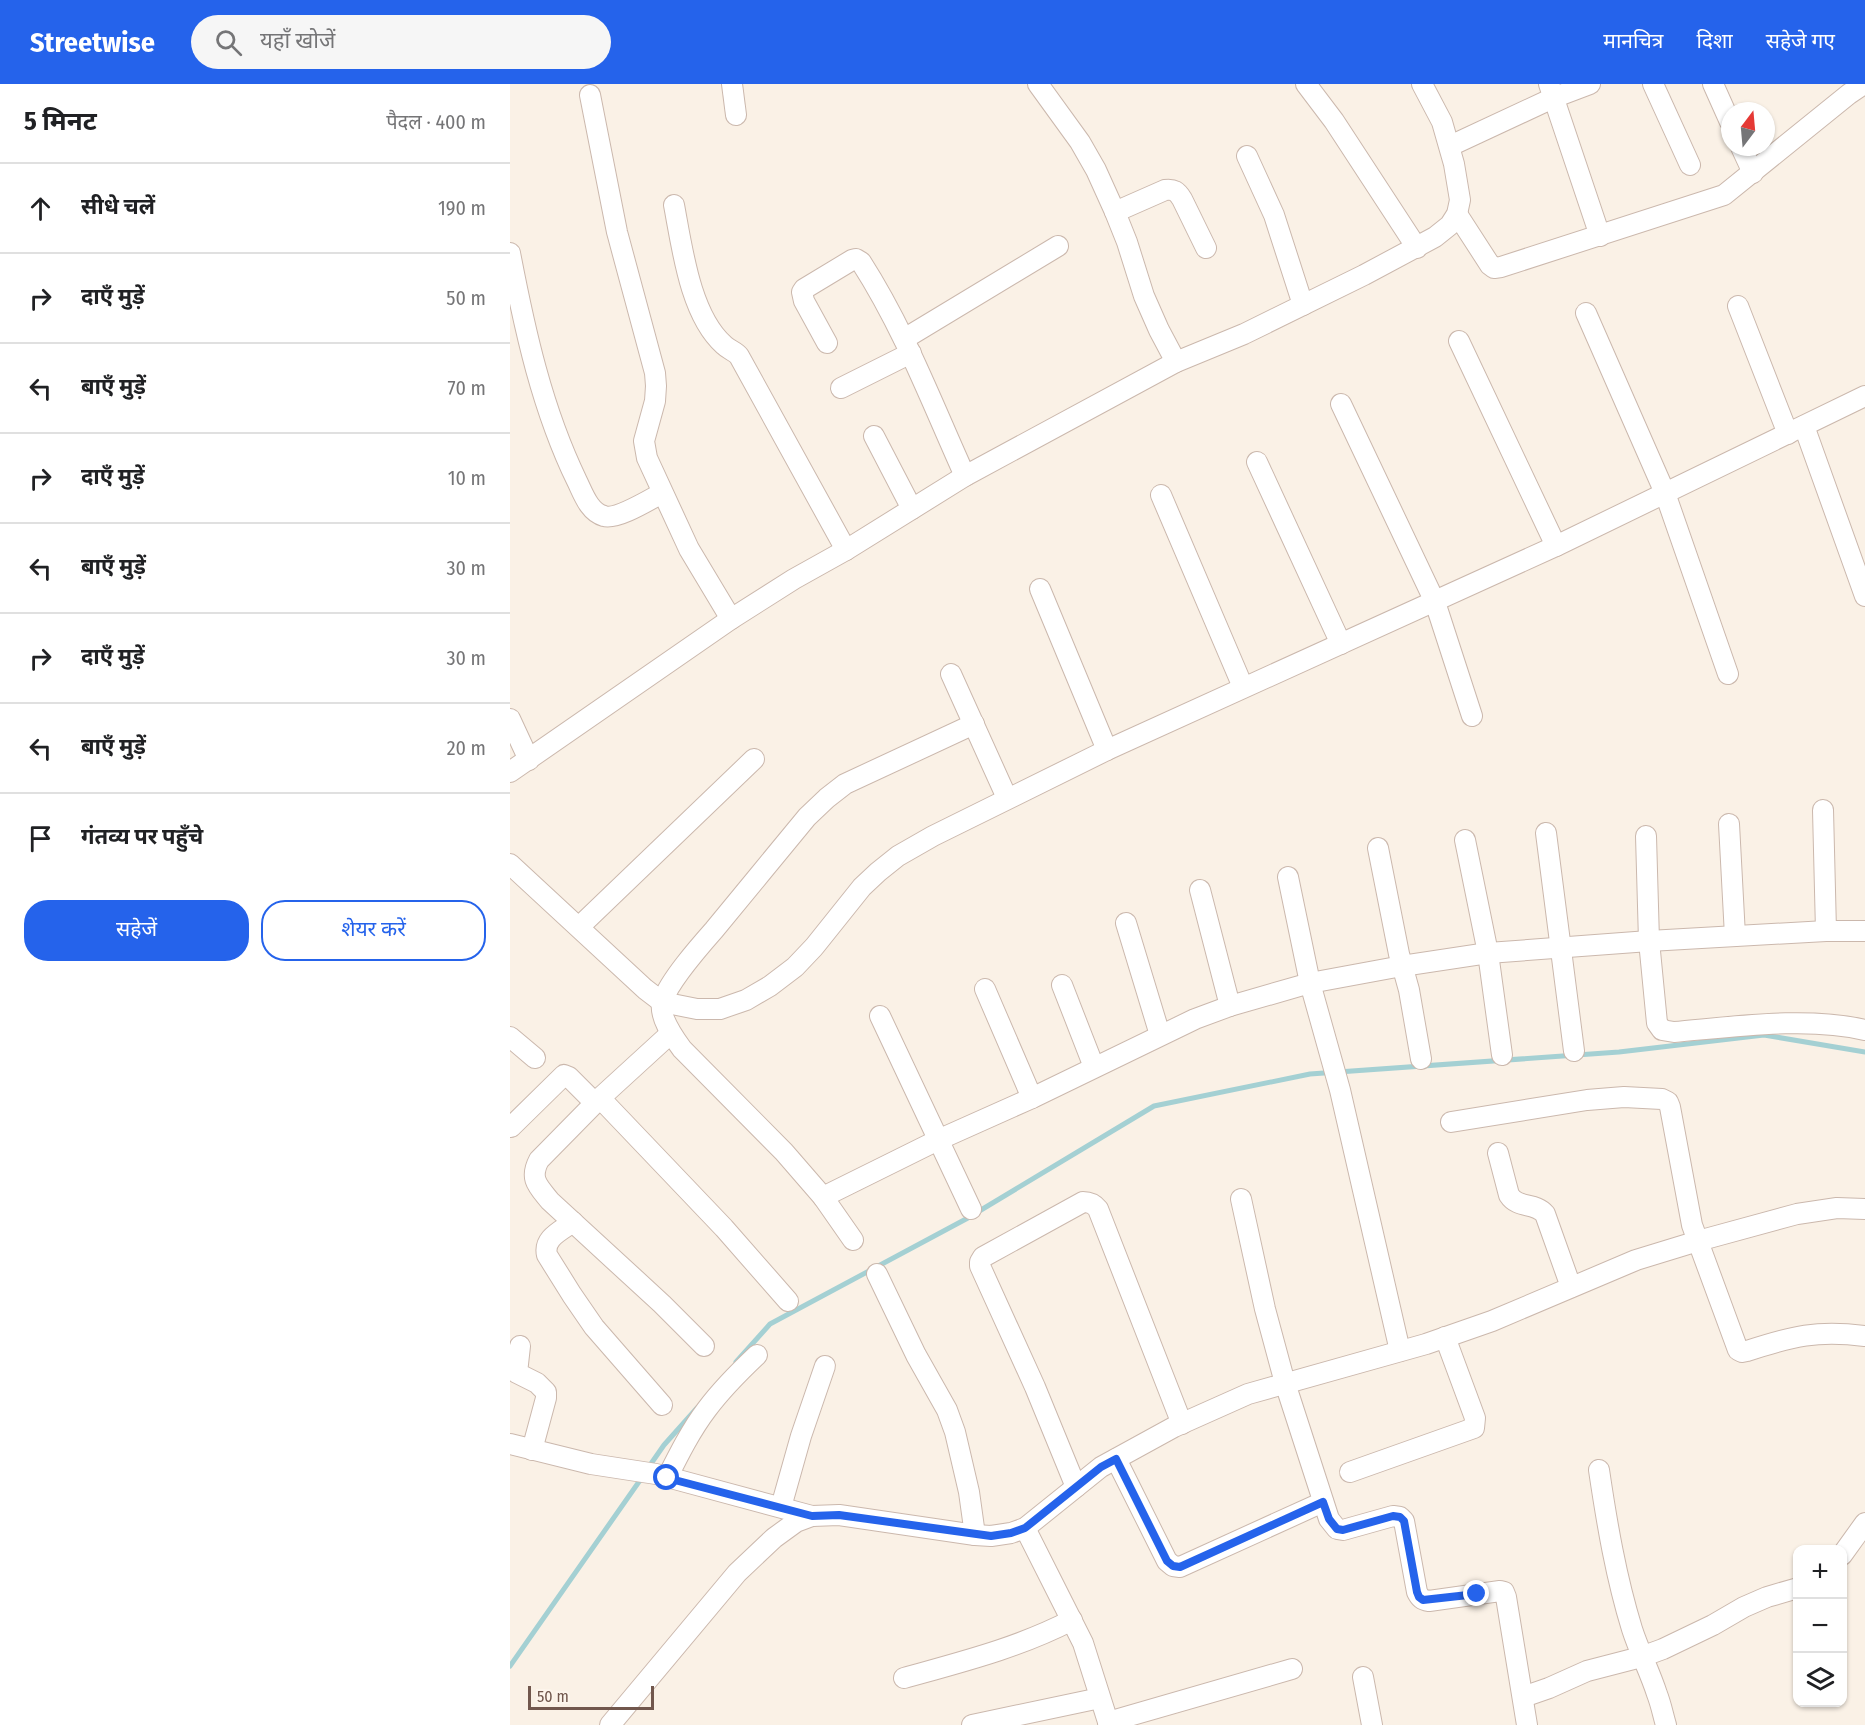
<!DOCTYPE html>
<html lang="hi">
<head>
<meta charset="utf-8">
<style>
	:root { --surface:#fff; --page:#f6f6f6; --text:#202124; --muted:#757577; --line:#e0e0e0; --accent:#2563eb }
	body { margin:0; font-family:"Fira Sans Condensed","Noto Sans Devanagari",sans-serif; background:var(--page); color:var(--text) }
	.controls { position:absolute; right:18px; bottom:18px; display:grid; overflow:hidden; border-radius:12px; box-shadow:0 2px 4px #0004 }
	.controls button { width:54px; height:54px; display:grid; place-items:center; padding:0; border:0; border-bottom:2px solid var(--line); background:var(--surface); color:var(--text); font:30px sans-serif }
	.compass { position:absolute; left:1211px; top:18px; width:54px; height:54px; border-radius:50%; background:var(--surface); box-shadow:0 2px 4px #0004; rotate:16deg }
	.scale { position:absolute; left:18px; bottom:15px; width:126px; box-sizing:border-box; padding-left:6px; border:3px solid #71574d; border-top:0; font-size:16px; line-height:21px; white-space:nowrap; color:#71574d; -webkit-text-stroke:4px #fdf5ec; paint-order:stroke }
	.stop { position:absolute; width:18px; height:18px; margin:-14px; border:4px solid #2563eb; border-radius:50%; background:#fff }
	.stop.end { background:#2563eb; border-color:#fff; box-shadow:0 2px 6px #0008 }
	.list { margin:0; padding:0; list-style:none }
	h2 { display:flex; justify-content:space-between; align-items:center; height:78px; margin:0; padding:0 24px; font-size:26px }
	h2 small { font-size:20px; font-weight:400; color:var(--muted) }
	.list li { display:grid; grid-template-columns:39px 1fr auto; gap:18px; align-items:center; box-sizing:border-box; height:90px; padding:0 24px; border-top:2px solid var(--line) }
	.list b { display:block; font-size:22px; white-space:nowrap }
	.list em { font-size:20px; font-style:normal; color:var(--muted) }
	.actions { display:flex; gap:12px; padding:18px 24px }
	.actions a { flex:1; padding:14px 0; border:2px solid var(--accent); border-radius:24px; text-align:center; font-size:21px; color:var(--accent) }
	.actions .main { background:var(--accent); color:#fff }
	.icon { flex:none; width:33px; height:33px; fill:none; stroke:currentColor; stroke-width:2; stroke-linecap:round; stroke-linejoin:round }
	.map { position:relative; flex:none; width:1355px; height:1641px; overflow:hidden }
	header { display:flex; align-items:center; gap:36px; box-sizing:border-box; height:84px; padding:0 30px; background:var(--accent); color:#fff }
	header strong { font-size:28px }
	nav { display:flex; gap:33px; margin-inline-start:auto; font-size:21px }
	.search { width:420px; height:54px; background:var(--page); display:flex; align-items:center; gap:15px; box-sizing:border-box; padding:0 21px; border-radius:33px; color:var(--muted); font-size:22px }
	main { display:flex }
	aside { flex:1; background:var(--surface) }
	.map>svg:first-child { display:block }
</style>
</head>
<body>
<header>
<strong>Streetwise</strong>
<div class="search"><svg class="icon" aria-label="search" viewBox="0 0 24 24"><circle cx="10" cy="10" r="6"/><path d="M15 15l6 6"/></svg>यहाँ खोजें</div>
<nav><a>मानचित्र</a><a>दिशा</a><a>सहेजे गए</a></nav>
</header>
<main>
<aside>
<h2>5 मिनट<small>पैदल · 400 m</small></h2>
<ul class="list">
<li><svg class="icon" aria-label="ahead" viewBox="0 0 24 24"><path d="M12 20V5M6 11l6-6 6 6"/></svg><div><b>सीधे चलें</b></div><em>190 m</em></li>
<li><svg class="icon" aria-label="right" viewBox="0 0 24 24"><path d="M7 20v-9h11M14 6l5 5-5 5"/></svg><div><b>दाएँ मुड़ें</b></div><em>50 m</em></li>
<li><svg class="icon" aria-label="left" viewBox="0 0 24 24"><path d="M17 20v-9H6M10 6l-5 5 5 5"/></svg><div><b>बाएँ मुड़ें</b></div><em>70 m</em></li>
<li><svg class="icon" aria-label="right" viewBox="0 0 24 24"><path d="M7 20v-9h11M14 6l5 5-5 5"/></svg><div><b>दाएँ मुड़ें</b></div><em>10 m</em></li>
<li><svg class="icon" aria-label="left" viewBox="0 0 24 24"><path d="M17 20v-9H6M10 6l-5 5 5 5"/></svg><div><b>बाएँ मुड़ें</b></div><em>30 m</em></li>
<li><svg class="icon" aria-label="right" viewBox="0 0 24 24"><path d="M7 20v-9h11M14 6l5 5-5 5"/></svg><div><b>दाएँ मुड़ें</b></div><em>30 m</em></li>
<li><svg class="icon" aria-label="left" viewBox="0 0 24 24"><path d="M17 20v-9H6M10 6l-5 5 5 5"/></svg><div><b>बाएँ मुड़ें</b></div><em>20 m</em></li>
<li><svg class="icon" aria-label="arrive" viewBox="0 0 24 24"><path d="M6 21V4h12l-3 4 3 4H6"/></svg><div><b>गंतव्य पर पहुँचे</b></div></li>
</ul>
<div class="actions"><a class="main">सहेजें</a><a>शेयर करें</a></div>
</aside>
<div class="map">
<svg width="1355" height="1641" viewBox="0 0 1355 1641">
	<rect width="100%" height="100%" fill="#faf1e6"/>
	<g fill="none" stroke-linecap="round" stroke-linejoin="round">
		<g stroke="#a4d0d3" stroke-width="5">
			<path d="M226,1278L260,1240L456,1135L644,1022L800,990L1109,968L1254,951L1355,968"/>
			<path d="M138,1384L154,1361L187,1324"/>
			<path d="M0,1582L133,1392"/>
		</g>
		<g stroke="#cbb8ad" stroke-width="22">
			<g id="minor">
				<path d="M222,0L226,31"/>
				<path d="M528,0L570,58L586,86L605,128L617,158L634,212L649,246L666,278"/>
				<path d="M796,0L824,37L907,164"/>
				<path d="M1039,0L1090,152"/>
				<path d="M1143,0L1180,81"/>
				<path d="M1203,0L1220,38"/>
				<path d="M80,11L107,148L145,289L146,302L145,317L134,357L137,374L179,465L221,535"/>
				<path d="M940,62L1043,14L1080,0"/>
				<path d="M1231,63L1243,89"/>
				<path d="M737,72L764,131L793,221"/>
				<path d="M164,121C172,163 180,231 214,261C219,266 225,267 229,272L336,466"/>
				<path d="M605,128L655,106C664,105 667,107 672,115L696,164"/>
				<path d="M947,130L980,181L984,184L991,183L1214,111L1339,10L1354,0"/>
				<path d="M0,169C15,247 32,325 67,397C73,409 79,428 94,432C107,436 139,416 152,409"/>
				<path d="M1228,222L1278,350"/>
				<path d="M1076,229L1155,409L1218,590"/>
				<path d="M394,255L548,162"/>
				<path d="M949,257L1046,462"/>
				<path d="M317,259L294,217L292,208L294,205L342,176L346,175L351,178C394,245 422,319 455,392"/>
				<path d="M331,304L401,269"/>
				<path d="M831,320L925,518L962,632"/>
				<path d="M1294,342L1355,512"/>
				<path d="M364,352L402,425"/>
				<path d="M747,378L831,560"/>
				<path d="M651,411L733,603"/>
				<path d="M530,505L597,666"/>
				<path d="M441,590L497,714"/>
				<path d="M0,635L19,676"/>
				<path d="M0,688L221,535L284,495L336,466L455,392L666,278L734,250L854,191L925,153L940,141L947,130L950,116L944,80L932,38L912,0"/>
				<path d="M1313,726L1316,847"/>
				<path d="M1219,740L1225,852"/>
				<path d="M1036,749L1064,967"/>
				<path d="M1136,752L1139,857L1147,939L1152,946L1164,948C1222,943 1298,932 1355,946"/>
				<path d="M955,756L978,869L992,971"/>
				<path d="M868,764L889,870L899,906L911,975"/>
				<path d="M0,780L135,905L152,918L187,925H210L236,916L260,902L285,883L304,863L352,803L368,788L388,772L423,752L597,666L1046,462L1355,312"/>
				<path d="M778,793L800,899L830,1006L890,1267"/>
				<path d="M690,806L720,922"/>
				<path d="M616,839L650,951"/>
				<path d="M69,843L244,675"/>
				<path d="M552,901L584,983"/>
				<path d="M475,905L522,1014"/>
				<path d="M370,932L461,1125"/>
				<path d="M160,950L90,1014L29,1076C19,1095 28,1102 40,1117L152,1220L194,1262"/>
				<path d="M0,953L25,974"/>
				<path d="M90,1014L214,1144L278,1217"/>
				<path d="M941,1038L1077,1016L1114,1013L1152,1015L1158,1018L1160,1023L1182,1141L1228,1266L1232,1268L1237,1267C1283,1252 1307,1246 1355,1252"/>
				<path d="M1,1043L54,991L59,993L85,1019"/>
				<path d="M988,1069L999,1111C1008,1125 1025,1118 1035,1130L1061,1203"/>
				<path d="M313,1113L428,1056L522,1014L685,935L720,922L800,899L892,882L978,869L1139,857L1316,847H1355"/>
				<path d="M731,1115L755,1225L775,1299L819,1435L827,1445L833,1446L883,1432L890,1433L894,1437L907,1508C910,1514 912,1516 919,1517L990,1507L994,1508L996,1513L1017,1641"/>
				<path d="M63,1138C51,1147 33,1154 37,1171L62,1211L84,1243L152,1321"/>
				<path d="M343,1156L313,1113L274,1068L172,965C164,954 147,931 153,916C160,896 189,863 204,846C235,808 266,771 297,733L317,714L335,700L464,640"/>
				<path d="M367,1190L406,1271L437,1326L445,1348L459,1408L465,1451"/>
				<path d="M10,1262L7,1289L27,1299L36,1308V1314L22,1366"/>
				<path d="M0,1360L81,1380L146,1390L302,1432"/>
				<path d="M606,1375L657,1477L663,1482L670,1483L813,1418"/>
				<path d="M1089,1386C1097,1440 1106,1493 1122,1545C1129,1567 1140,1588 1147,1610C1151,1620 1153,1631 1156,1641"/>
				<path d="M840,1388L964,1344L965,1334L935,1253"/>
				<path d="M157,1394C169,1370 181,1346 197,1325C212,1305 229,1288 247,1271"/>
				<path d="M566,1403L525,1303L470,1182V1178L473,1173L573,1118C580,1118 584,1120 588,1125L672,1340"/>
				<path d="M271,1423L291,1352L315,1282"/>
				<path d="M515,1444L573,1559L599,1641"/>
				<path d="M1332,1471L1355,1439"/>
				<path d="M853,1593L862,1641"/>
				<path d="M394,1594C451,1578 508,1564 562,1536"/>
				<path d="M1013,1613L1039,1604L1077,1587L1131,1573L1153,1565L1203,1541L1234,1523L1257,1513L1288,1504"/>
				<path d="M598,1638L782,1585"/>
				<path d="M100,1641L227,1489L264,1454L286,1438L302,1432L329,1431L465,1451L481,1452L501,1449L515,1444L591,1383L664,1343L738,1310L916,1260L982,1237L1126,1176L1188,1157L1287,1130L1327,1124L1355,1125"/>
				<path d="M462,1641L590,1614"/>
			</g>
		</g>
		<use href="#minor" stroke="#fff" stroke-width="20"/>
	</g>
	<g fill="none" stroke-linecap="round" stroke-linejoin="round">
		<path stroke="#2563eb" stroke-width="8" d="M157,1394L302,1432L329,1431L481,1452L501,1449L515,1444L591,1383L606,1375L657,1477L663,1482L670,1483L813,1418L819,1435L827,1445L833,1446L883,1432L890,1433L894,1437L907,1508L909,1513L913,1516L967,1510"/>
	</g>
</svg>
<div class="controls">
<button>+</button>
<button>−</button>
<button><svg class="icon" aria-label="layers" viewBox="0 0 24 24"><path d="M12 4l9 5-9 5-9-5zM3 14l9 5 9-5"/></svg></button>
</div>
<svg class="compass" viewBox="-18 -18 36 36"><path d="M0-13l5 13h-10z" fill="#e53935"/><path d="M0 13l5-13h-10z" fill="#757577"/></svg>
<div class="scale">50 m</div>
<div class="stop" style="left:157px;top:1394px"></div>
<div class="stop end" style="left:967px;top:1510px"></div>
</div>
</main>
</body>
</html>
